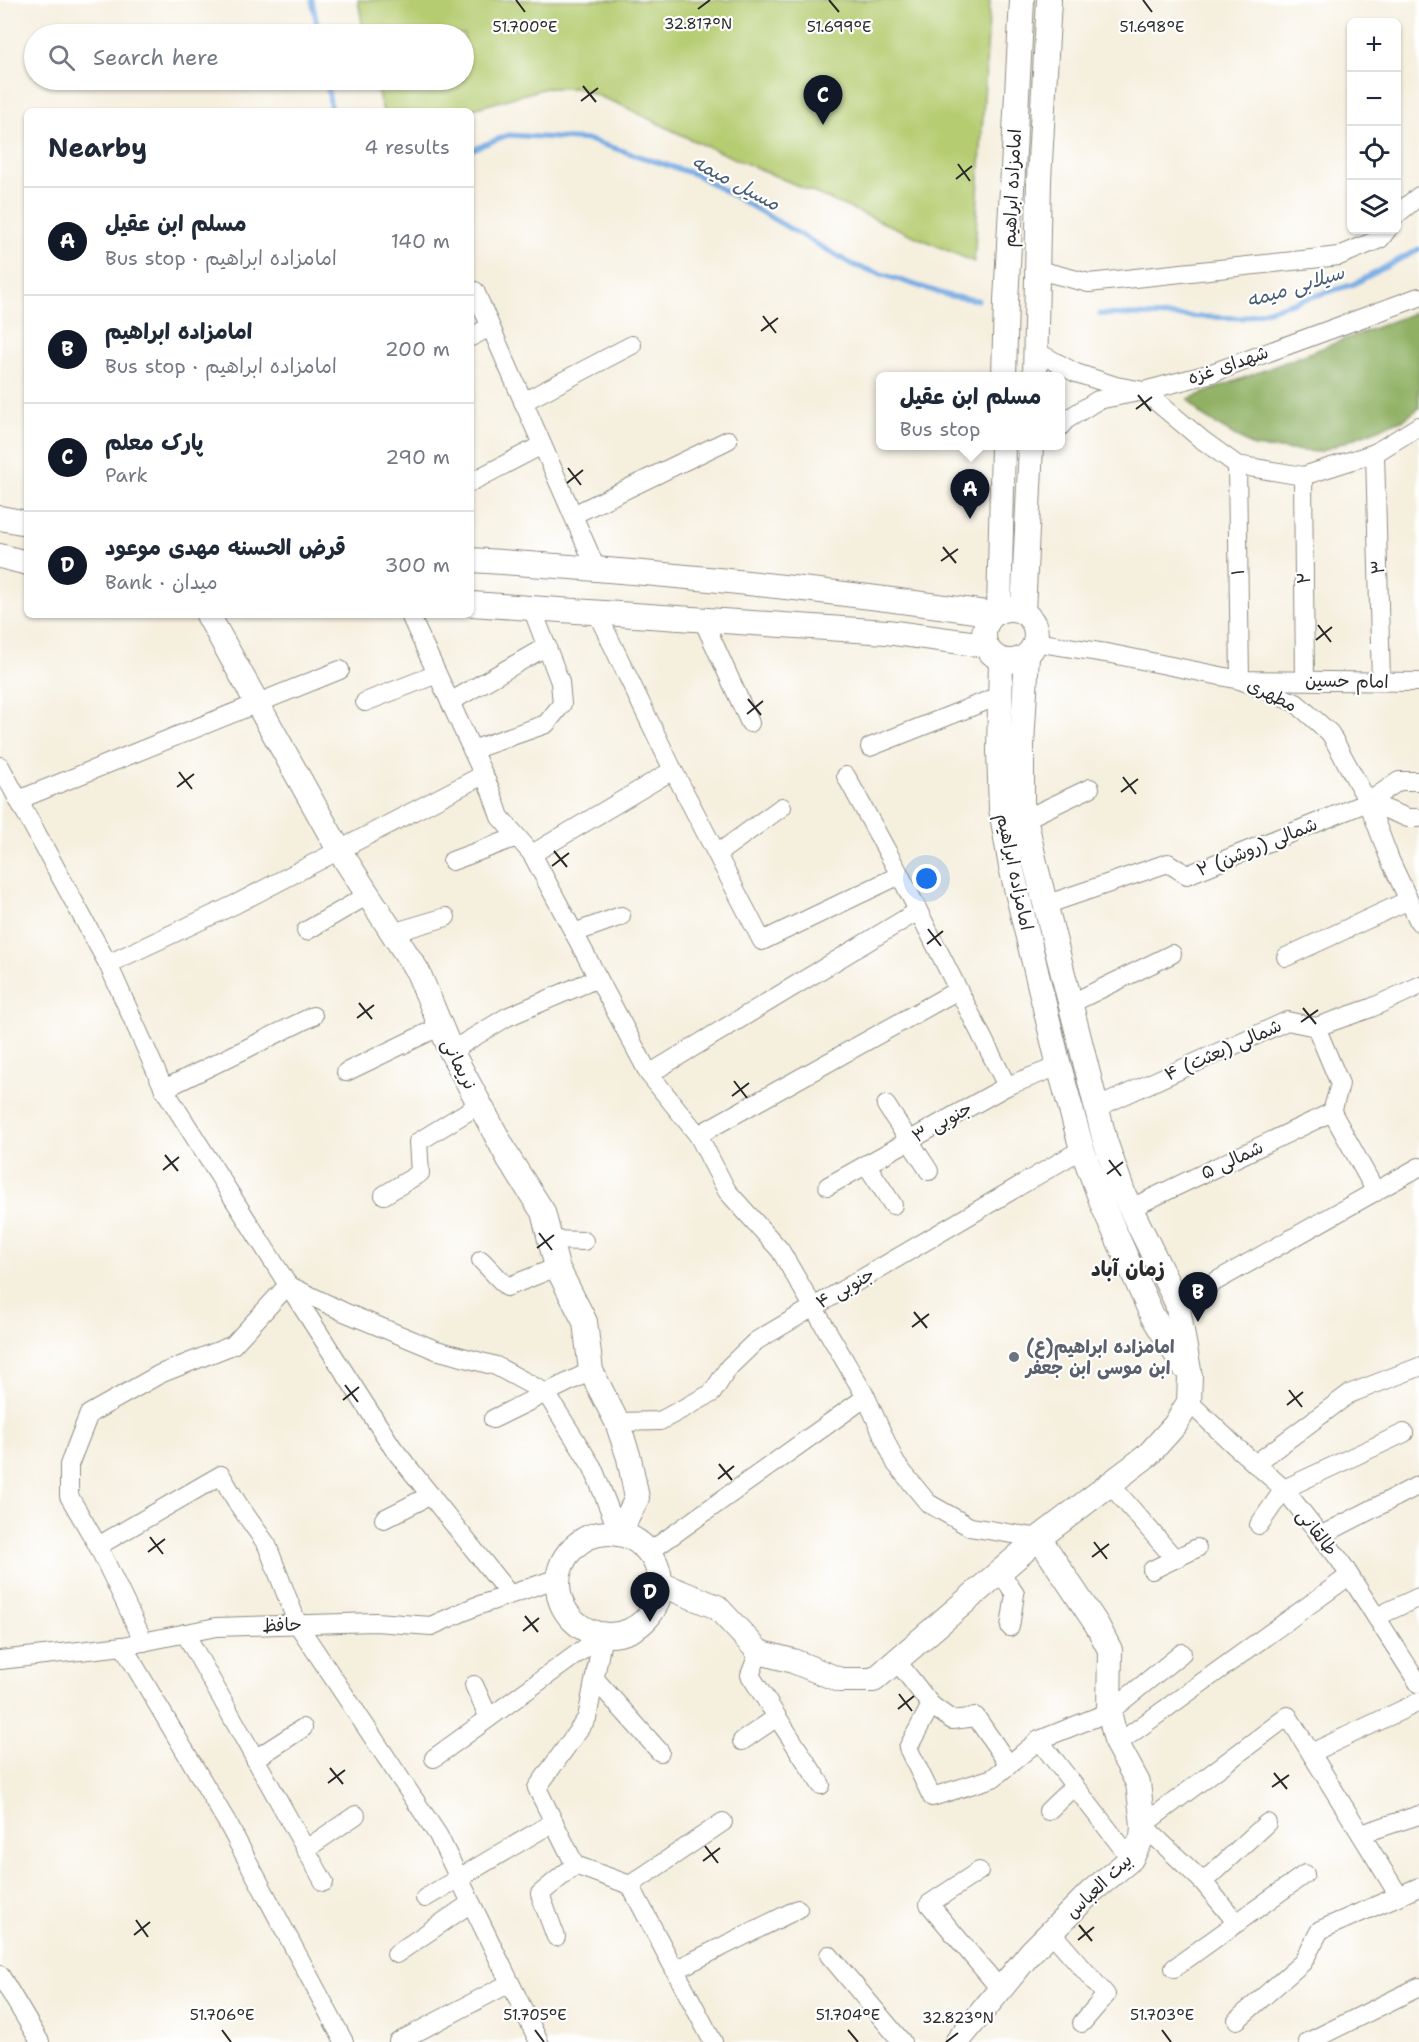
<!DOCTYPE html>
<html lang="en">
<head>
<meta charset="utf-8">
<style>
	:root { --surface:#fff; --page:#f2f2f3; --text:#1f2937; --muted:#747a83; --line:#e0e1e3; --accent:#111827 }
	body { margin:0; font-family:"Shantell Sans","Playpen Sans Arabic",sans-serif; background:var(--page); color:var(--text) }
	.controls { position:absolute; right:18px; top:18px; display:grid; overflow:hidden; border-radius:9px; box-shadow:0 2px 4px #0004 }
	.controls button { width:54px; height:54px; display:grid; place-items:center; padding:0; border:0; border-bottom:2px solid var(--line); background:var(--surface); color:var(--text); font:30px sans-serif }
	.you { position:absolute; left:927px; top:879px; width:21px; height:21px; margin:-15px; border:4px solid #fff; border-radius:50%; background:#1a73e8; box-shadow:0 0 0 9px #1a73e833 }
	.badge { display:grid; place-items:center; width:39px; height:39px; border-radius:50%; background:var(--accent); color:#fff; font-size:20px; font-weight:700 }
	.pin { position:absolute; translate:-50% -50px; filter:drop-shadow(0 2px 3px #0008) }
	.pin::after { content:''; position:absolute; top:32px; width:21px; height:18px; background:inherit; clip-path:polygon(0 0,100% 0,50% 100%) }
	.popup { position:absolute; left:876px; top:372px; width:189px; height:78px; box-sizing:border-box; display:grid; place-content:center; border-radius:9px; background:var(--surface); filter:drop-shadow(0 2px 4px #0005); font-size:20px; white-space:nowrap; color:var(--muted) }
	.popup b { font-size:22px; color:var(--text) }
	.popup::after { content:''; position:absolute; left:50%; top:100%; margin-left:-12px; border:12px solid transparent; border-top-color:var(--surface) }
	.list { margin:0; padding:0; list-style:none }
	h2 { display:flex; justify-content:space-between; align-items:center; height:78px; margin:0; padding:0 24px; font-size:26px }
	h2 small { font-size:20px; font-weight:400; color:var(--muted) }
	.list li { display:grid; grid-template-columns:39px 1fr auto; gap:18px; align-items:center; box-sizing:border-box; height:108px; padding:0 24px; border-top:2px solid var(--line) }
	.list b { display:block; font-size:22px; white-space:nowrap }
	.list p { margin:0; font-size:20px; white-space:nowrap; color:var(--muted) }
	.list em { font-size:20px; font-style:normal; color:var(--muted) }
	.icon { flex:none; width:33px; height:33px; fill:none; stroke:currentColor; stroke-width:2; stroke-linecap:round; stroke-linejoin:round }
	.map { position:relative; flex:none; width:1419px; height:2042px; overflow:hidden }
	.search { position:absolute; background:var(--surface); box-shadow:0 2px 4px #0004; left:24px; top:24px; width:450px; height:66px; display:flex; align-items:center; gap:15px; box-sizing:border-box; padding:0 21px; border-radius:33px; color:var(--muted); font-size:22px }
	.panel { position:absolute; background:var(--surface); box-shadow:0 2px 4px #0004; left:24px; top:108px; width:450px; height:510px; border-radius:9px }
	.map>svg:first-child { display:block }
</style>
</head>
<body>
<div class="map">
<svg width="1419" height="2042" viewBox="0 0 1419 2042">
	<rect width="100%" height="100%" fill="#fff"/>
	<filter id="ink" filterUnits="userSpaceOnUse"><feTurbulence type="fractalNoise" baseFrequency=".0167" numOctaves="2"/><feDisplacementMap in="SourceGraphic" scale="12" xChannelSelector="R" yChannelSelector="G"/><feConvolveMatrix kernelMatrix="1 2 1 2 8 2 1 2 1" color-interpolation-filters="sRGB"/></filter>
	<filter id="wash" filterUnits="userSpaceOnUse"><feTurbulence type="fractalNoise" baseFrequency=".008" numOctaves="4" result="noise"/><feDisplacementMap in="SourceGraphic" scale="24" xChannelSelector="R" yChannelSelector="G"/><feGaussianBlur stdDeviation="1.35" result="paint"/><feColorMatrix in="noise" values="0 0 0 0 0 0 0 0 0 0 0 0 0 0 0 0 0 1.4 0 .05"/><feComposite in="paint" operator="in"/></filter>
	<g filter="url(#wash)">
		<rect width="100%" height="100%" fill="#f5efde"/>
		<path fill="#b5cc71" stroke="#707c4e" stroke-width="1.5" d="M358,0H990L974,262L692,140L621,105L578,88H546L466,111H383L374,80H464V34H364Z"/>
		<path fill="#90b063" stroke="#5e6e47" stroke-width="1.5" d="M1419,311V408L1404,419L1319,452L1254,447L1201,415L1188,399Z"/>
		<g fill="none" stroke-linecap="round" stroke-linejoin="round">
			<g stroke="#76abe4" stroke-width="5">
				<path d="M312,0L319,34"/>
				<path d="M327,80L331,111"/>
				<path d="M471,150L508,135L589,140L697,175L853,265L950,296L978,300"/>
				<path d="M1100,314L1242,318L1354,284L1419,249"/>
			</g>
		</g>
	</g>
	<g filter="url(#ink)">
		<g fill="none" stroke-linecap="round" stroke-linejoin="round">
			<g stroke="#908d84" stroke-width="20">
				<g id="street">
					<path d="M1396,215L1419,196"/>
					<path d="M1038,270L1089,283L1339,256L1380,239L1387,230"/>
					<path d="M475,291L596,568"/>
					<path d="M471,337L490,327"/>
					<path d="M1037,352L1076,373L1116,386L1144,391L1201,439L1237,465L1303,476L1375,453L1419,426"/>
					<path d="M523,402L632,345"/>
					<path d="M1060,427L1066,420L1098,400L1144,391L1212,373L1419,297"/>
					<path d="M1375,453L1381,681"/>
					<path d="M1237,465L1240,680L1419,682"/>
					<path d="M1303,476L1305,680"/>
					<path d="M471,482L542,445"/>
					<path d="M573,515L728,440"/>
					<path d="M597,613L673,770L762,941L900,875"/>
					<path d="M410,615L491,791L500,817L532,854L673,770"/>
					<path d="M703,620L750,723"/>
					<path d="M1035,642L1112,654L1240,680L1296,703L1330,733L1368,802L1390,860L1419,922"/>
					<path d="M365,702L437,674"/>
					<path d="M450,702L547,646"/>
					<path d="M870,747L999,696"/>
					<path d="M472,750L546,724L562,704L560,682L532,608"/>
					<path d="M0,766L108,964L164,1089L288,1285L344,1312L436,1350L496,1366L546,1393L593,1468L619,1534"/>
					<path d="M846,776L900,875L1007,1086"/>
					<path d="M18,800L340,670"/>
					<path d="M1368,802L1408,818H1419"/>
					<path d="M1025,819L1090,788"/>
					<path d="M532,854L649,1074L698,1135L727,1191L780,1250L866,1397L896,1464L928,1503L970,1527L1039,1538"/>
					<path d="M717,854L782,807"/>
					<path d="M452,861L517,837"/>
					<path d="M1045,905L1168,863L1187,875L1368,802L1399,781H1419"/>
					<path d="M306,931L368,895"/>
					<path d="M392,933L446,917"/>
					<path d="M574,933L621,916"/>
					<path d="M1286,957L1409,900"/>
					<path d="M108,964L236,904L483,775"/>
					<path d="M1070,1004L1172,954"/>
					<path d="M1316,1027L1340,1084L1332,1112L1376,1192"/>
					<path d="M451,1051L507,1017L598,978"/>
					<path d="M346,1072L441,1026"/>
					<path d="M649,1074L918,911"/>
					<path d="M164,1089L313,1016"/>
					<path d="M886,1105L929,1171"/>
					<path d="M1096,1108L1287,1021L1316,1027L1371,1008L1419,986"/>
					<path d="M698,1135L958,990"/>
					<path d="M866,1164L893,1205"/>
					<path d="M828,1186L1007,1086L1059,1066"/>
					<path d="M384,1195L420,1173L418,1142L480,1104"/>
					<path d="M1131,1208L1332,1112"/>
					<path d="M550,1240L584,1241"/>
					<path d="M481,1260L507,1287L557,1267"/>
					<path d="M1177,1303L1419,1167"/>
					<path d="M1189,1402L1235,1446L1284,1489L1339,1559L1419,1684"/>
					<path d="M493,1419L591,1371"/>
					<path d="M617,1422L660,1421L712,1393L729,1367L756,1341L1082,1149"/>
					<path d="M1255,1464L1349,1394L1419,1367"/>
					<path d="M1110,1484L1175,1559"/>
					<path d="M384,1519L431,1495"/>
					<path d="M1259,1525L1284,1489L1404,1433"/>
					<path d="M1320,1536L1419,1485"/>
					<path d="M98,1546L221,1475L238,1504L267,1545L298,1625L438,1835L539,2042"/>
					<path d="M649,1552L866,1397"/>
					<path d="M1152,1570L1197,1548"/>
					<path d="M1000,1572L1015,1594L1010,1627"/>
					<path d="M1376,1617L1419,1597"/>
					<path d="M185,1633L324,1882"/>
					<path d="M603,1635L587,1718L537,1788L575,1865L630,1885L713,2042"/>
					<path d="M144,1642L98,1546L69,1496V1465L89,1414L160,1374L233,1345L288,1285L393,1448L509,1594"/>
					<path d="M123,1646L228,1824L344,2042"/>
					<path d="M759,1652L750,1675L821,1785"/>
					<path d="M0,1660L123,1646L216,1627L375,1622L431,1626L474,1607L558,1578"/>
					<path d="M896,1660L931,1705L908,1748L932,1797L993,1778L1039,1740L1131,1859"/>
					<path d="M595,1679L660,1752"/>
					<path d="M474,1685L489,1718"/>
					<path d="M931,1705L952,1720L976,1717L1009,1765"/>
					<path d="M1039,1740L1109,1712L1182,1653"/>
					<path d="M742,1741L777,1717"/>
					<path d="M1117,1744L1349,1576"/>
					<path d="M1311,1753L1419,1702"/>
					<path d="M434,1758L603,1635"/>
					<path d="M255,1759L303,1728"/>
					<path d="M1048,1811L1074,1786"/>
					<path d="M1361,1834L1419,1815"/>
					<path d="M306,1849L356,1815"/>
					<path d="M979,1871L929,1904L1000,1989"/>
					<path d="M1203,1882L1267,1823"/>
					<path d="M630,1885L723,1822"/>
					<path d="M425,1898L554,1822"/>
					<path d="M1237,1923L1203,1882L1143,1825L1288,1716L1399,1896"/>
					<path d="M1051,1932L1106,1995L1082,2023"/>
					<path d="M556,1937L540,1894L575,1865"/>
					<path d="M396,1954L471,1903"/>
					<path d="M829,1955L902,2042"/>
					<path d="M1174,1968L1305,1874"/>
					<path d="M675,1970L798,1909"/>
					<path d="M0,1975L40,2042"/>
					<path d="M1237,2020L1303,1962L1320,1930L1419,1887"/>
					<path d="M398,2042L510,1983"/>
					<path d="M1308,2042L1419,1987"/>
				</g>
			</g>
			<g stroke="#908d84" stroke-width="26">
				<g id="secondary">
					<path d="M1004,376L1006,301L1022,0"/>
					<path d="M1035,376L1039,180L1049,0"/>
					<path d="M0,518L27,523"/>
					<path d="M0,556L27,563"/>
					<path d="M471,560C646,571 820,588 994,614"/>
					<path d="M471,604L887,632L985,645"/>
					<circle cx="1010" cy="635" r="26"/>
					<path d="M999,611L1003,446"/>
					<path d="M1023,612L1031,446"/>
					<path d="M208,615L339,850L418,972L451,1051L509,1159L543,1212L557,1267L585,1322L591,1371L617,1422L629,1458L637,1498L619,1534"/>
					<path d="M1001,661L999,750L1001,809L1011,867L1059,1066L1082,1149L1104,1208L1152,1315L1184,1367"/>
					<circle cx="609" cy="1584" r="51"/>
					<path d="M660,1584L717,1607L759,1652L793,1661L840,1680H874L1039,1538L1148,1455L1175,1425L1189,1402L1190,1376L1177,1303L1124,1195L1105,1141L1034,859L1022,803V745L1027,656"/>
					<path d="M957,2042L1031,1952L1092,1891L1131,1859L1142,1838L1143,1825L1138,1783L1117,1744L1109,1712L1110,1650L1097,1625L1039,1538"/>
				</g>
			</g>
			<use href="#street" stroke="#fff" stroke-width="18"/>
			<use href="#secondary" stroke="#fff" stroke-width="24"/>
		</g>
	</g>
	<path fill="none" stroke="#2b2b2b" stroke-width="2" d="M516,0L525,12M829,0L839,12M1143,0L1152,12M698,9L710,0M583,86L596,102M581,101L598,88M958,164L970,181M956,179L972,166M763,316L776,333M761,331L778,318M1138,395L1151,411M1136,409L1152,397M568,468L581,485M567,483L583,470M943,547L956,563M941,561L958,549M1318,625L1331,642M1316,640L1332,627M748,699L761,715M747,714L763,701M179,772L192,789M1123,777L1136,794M177,787L194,774M1121,792L1138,779M554,851L567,867M552,866L569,853M928,929L941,946M927,944L943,931M359,1003L372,1019M1303,1008L1316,1024M357,1018L374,1005M1301,1022L1318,1010M734,1081L747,1098M732,1096L749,1083M165,1155L178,1171M1109,1160L1121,1176M163,1170L179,1157M1107,1174L1123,1162M539,1233L552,1250M537,1248L554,1235M914,1312L927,1328M912,1327L929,1314M345,1385L358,1402M1289,1390L1302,1407M343,1400L359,1387M1287,1405L1303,1392M719,1464L732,1480M718,1479L734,1466M150,1537L163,1554M1094,1542L1107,1559M148,1552L165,1539M1092,1557L1109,1544M525,1616L538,1632M523,1631L539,1618M899,1694L912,1711M898,1709L914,1696M330,1768L343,1784M1274,1773L1287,1789M328,1783L345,1770M1272,1787L1289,1775M705,1846L718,1863M703,1861L720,1848M136,1920L148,1937M1079,1925L1092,1941M134,1935L150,1922M1078,1940L1094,1927M222,2030L231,2042M535,2030L544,2042M848,2030L858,2042M1162,2030L1171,2042M946,2042L958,2033"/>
	<circle fill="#6b7280" stroke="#fff" stroke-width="2" cx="1014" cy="1357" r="6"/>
	<g text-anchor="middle" stroke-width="4.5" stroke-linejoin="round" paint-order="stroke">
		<g font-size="18" fill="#2b2b2b" stroke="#fff">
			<text transform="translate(1012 188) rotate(-87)" y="6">امامزاده ابراهیم</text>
			<text transform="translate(1228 365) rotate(-19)" y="6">شهدای غزه</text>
			<text transform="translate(1378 567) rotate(-92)" y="6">۳</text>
			<text transform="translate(1238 572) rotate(-91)" y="6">۱</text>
			<text transform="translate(1304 578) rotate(-91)" y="6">۲</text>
			<text transform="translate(1347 681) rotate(1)" y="6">امام حسین</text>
			<text transform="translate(1272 695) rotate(26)" y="6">مطهری</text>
			<text transform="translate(1257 847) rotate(-22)" y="6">۲ شمالی (روشن)</text>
			<text transform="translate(1015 872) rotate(78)" y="6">امامزاده ابراهیم</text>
			<text transform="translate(1223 1050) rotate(-24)" y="6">۴ شمالی (بعثت)</text>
			<text transform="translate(459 1064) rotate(63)" y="6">نریمانی</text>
			<text transform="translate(942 1122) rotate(-29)" y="6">۳ جنوبی</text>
			<text transform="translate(1232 1160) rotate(-25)" y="6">۵ شمالی</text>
			<text transform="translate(845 1288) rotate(-30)" y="6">۴ جنوبی</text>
			<text transform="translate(1317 1532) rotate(52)" y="6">طالقانی</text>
			<text transform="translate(282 1625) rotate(-2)" y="6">حافظ</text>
			<text transform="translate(1099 1886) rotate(-44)" y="6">بیت العباس</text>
		</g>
		<g font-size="18" font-weight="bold" fill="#5b616d" stroke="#fff" text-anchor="start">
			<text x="1026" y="1353">(ع)امامزاده ابراهیم<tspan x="1026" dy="21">ابن موسی ابن جعفر</tspan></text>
		</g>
		<g font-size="20" font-style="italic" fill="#495e75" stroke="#fff">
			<text transform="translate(736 182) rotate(28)" y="7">مسیل میمه</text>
			<text transform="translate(1295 286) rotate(-17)" y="7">سیلابی میمه</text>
		</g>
		<g font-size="21" font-weight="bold" fill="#2b2b2b" stroke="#fff">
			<text x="1128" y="1276">زمان آباد</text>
		</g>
	</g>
	<g font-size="15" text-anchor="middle" fill="#2b2b2b" stroke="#fff" stroke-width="4.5" stroke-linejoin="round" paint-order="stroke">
		<text x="698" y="29">32.817°N</text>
		<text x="525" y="32">51.700°E</text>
		<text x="839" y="32">51.699°E</text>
		<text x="1152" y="32">51.698°E</text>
		<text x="222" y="2020">51.706°E</text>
		<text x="535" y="2020">51.705°E</text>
		<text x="848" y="2020">51.704°E</text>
		<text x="1162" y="2020">51.703°E</text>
		<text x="958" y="2023">32.823°N</text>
	</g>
</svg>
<div class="controls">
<button>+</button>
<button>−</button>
<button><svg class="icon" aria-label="locate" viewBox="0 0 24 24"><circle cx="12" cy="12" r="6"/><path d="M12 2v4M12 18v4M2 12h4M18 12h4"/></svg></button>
<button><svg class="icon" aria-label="layers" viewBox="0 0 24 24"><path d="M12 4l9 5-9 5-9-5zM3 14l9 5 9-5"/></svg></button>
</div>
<div class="you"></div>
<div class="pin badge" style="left:970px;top:519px">A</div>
<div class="popup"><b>مسلم ابن عقیل</b>Bus stop</div>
<div class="pin badge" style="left:1198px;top:1322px">B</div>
<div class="pin badge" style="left:823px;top:125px">C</div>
<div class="pin badge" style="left:650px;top:1622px">D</div>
<div class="search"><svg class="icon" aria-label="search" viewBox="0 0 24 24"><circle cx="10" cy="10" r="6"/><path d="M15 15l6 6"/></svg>Search here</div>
<section class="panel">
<h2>Nearby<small>4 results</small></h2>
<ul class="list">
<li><span class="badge">A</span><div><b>مسلم ابن عقیل</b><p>Bus stop · امامزاده ابراهیم</p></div><em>140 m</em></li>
<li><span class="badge">B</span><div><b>امامزاده ابراهیم</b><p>Bus stop · امامزاده ابراهیم</p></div><em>200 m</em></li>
<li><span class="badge">C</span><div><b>پارک معلم</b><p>Park</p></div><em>290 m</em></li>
<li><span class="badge">D</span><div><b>قرض الحسنه مهدی موعود</b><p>Bank · میدان</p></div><em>300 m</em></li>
</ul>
</section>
</div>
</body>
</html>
